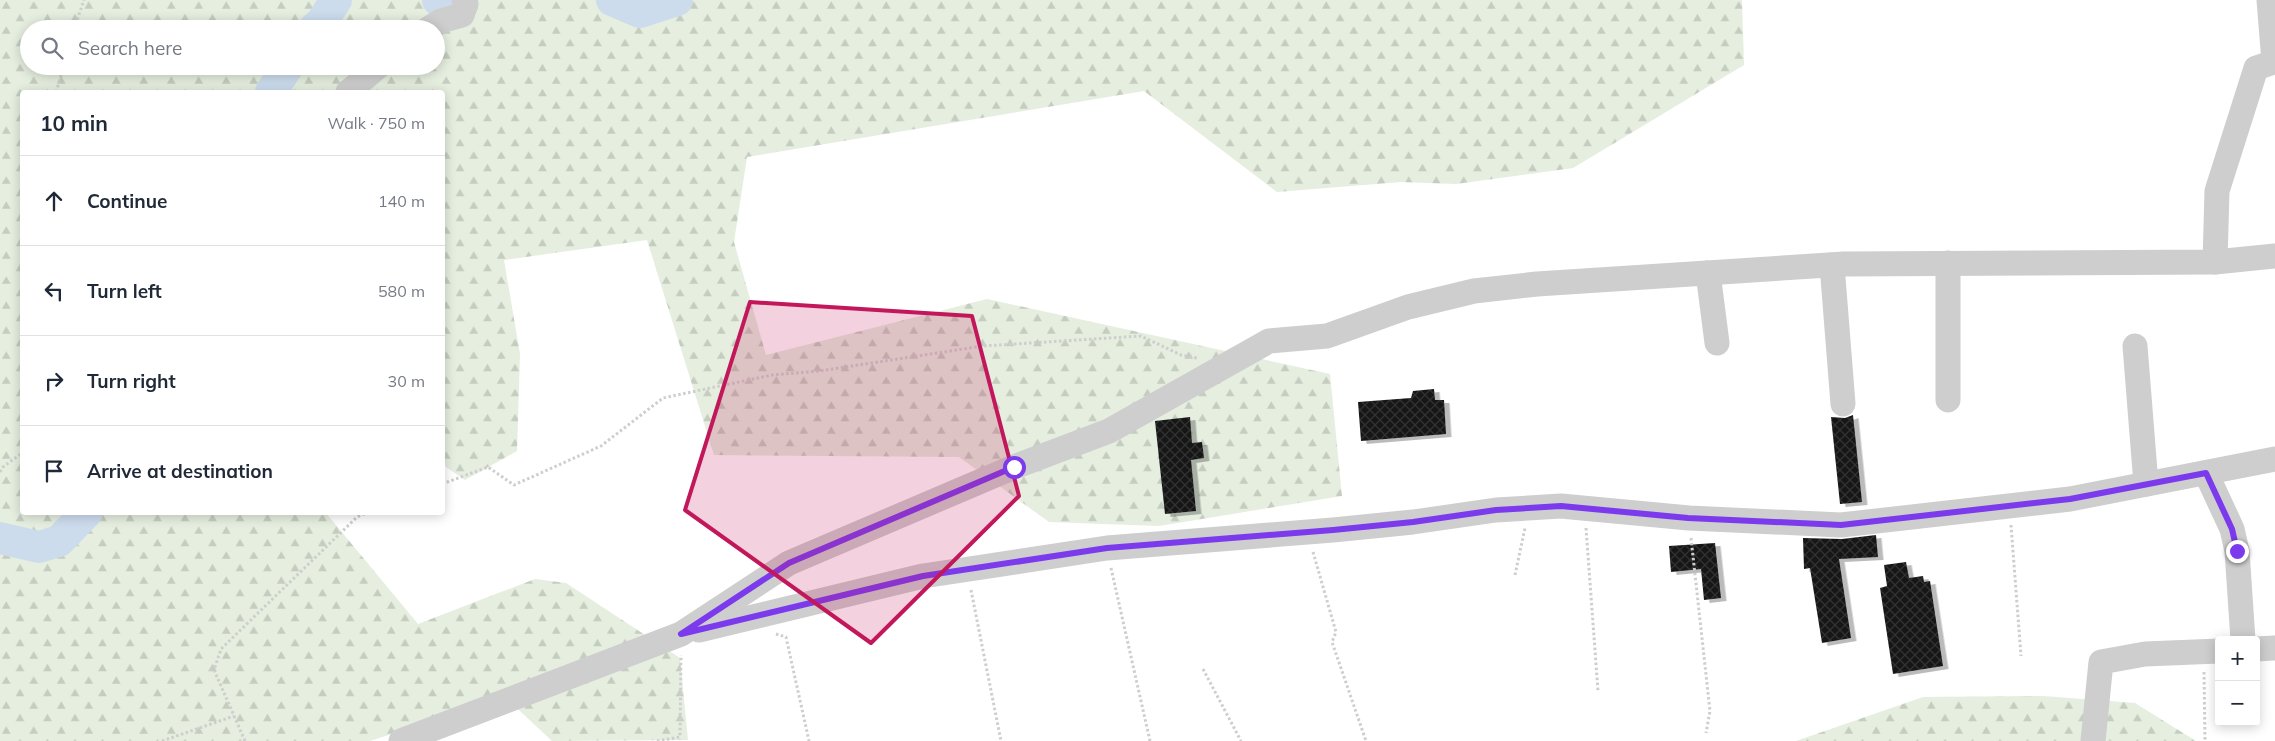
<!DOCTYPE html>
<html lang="en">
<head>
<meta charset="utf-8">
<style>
	:root { --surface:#fff; --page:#f6f6f7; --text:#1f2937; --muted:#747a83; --line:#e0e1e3 }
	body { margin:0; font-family:Mulish,sans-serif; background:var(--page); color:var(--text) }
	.controls { position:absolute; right:15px; bottom:15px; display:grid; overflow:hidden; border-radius:5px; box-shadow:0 2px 12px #0003 }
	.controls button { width:45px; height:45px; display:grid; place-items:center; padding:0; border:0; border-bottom:1px solid var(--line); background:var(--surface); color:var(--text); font:25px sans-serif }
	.stop { position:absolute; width:15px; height:15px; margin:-11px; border:4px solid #7c3aed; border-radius:50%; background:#fff }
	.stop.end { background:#7c3aed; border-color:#fff; box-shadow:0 1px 5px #0008 }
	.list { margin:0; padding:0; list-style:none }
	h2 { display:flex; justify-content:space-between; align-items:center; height:65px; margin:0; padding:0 20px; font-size:21px }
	h2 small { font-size:16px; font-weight:400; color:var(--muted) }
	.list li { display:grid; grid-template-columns:32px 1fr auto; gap:15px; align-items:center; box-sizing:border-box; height:90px; padding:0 20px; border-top:1px solid var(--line) }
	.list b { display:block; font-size:19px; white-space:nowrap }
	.list em { font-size:16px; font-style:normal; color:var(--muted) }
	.icon { flex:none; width:28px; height:28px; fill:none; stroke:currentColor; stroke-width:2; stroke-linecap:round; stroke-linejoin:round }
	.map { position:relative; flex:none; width:2275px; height:741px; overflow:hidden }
	.search { position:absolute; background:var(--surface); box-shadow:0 2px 12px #0003; left:20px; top:20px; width:425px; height:55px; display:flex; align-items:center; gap:12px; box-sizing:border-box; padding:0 18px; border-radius:28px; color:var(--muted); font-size:19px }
	.panel { position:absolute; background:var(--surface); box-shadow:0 2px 12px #0003; left:20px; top:90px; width:425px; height:425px; border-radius:5px }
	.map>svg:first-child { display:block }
</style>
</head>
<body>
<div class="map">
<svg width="2275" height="741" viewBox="0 0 2275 741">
	<defs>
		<pattern id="forest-firs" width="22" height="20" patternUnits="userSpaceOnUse" patternTransform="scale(1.25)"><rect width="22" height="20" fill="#e5eedf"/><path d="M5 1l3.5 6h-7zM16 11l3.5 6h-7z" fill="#c5cdc0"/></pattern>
		<pattern id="building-cross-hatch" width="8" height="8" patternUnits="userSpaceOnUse" patternTransform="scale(1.25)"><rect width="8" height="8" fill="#181818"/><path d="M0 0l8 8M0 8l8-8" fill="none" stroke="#313131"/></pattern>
		<filter id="shadow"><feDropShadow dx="5.5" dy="3" stdDeviation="0" flood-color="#0004"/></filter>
	</defs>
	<rect width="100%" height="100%" fill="#fff"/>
	<g fill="url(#forest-firs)" fill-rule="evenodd">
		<path d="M0,0H1742L1744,65L1573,168L1456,184L1401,182L1277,192L1144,91L747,157L734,242L766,355L987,299L1330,374L1342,496L1159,526L1049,522L959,457L714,455L647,240L504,260L520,354L517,451L465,480L443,465L442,92H22V512L326,513L418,624L535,579L566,583L680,658L688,740L552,741L505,697L370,741H0ZM29,29H436V66H29Z"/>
		<path d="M2043,696L2135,703L2196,741H1796L1923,697Z"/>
	</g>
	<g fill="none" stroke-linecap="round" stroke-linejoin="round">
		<g stroke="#ccdced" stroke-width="32">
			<path d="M438,0H442"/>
			<path d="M612,0L640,12L677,0"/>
			<path d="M314,29L321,23L336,0"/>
			<path d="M271,92L288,66"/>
			<path d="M0,538L39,547L59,541L87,512"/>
		</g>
	</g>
	<g fill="url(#building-cross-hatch)" filter="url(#shadow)">
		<path d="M1434,389L1435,400H1444L1446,434L1361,441L1358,402L1411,398L1413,391Z"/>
		<path d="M1853,415L1862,502L1840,504L1831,417L1845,418Z"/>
		<path d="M1190,417L1192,443L1202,442L1204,458L1191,460L1196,511L1165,514L1155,421Z"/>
		<path d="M1876,535L1878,557L1839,559L1851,638L1822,643L1810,568L1804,569L1803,538L1842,539Z"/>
		<path d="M1715,543L1721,598L1704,600L1701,569L1671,572L1669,546Z"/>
		<path d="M1906,562L1909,578L1923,576L1924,582L1930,581L1943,666L1893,674L1880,588L1887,586L1884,565Z"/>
	</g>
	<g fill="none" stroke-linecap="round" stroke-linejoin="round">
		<g stroke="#cecece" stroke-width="3" stroke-dasharray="2.5 2.5" stroke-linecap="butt">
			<path d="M74,29L84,0"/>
			<path d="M56,92L64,66"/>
			<path d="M0,472L3,467L22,453"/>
			<path d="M442,484L488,467L514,485L601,446L663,398L772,375L819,371L983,346L1141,336L1181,355L1197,358"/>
			<path d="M2011,525L2021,656"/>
			<path d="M1586,528L1598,691"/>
			<path d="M1691,538L1710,711L1706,733"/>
			<path d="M1313,552L1336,632L1332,642L1366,741"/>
			<path d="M1111,568L1150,741"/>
			<path d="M1515,575L1525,528"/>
			<path d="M971,590L1001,741"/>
			<path d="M776,634L786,637L809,741"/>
			<path d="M1203,669L1241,741"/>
			<path d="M2204,672L2205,741"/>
			<path d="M162,741L234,716"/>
			<path d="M245,741L214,670L221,649L357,517L368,512"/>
			<path d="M657,741L680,737L681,655"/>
		</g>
		<g stroke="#cecece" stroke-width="25">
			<path d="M428,29L441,21L462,15L466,4L464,0"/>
			<path d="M348,92L379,66"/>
			<path d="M2215,262L2217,191L2256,68L2274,62L2269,0"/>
			<path d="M1948,263V400"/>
			<path d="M1832,265L1843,404"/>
			<path d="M1708,273L1717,343"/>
			<path d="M2135,346L2146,484"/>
			<path d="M2206,473L2232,529L2237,551L2243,640"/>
			<path d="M699,630L923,576L1107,548L1333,530L1413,522L1496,510L1561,506L1689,518L1841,525L2070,499L2275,459"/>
			<path d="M2256,649L2275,648"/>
			<path d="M401,741L681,634L789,563L1014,467L1109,431L1269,341L1327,336L1408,307L1474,291L1537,284L1844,264L2215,262L2275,256"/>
			<path d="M2093,741L2101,662L2145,654L2219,651"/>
		</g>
	</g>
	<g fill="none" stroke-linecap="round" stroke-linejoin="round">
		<path stroke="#7c3aed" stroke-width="6" d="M1014,467L789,563L681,634L923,576L1107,548L1333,530L1413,522L1496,510L1561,506L1688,518L1841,525L2070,499L2206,473L2232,529L2237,551"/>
	</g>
	<path fill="#c2185b" fill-opacity="0.2" stroke="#c2185b" stroke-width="4" stroke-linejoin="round" d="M750,302L972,316L1019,496L871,643L685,510Z"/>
</svg>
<div class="controls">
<button>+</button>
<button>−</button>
</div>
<div class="stop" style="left:1014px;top:467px"></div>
<div class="stop end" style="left:2237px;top:551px"></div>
<div class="search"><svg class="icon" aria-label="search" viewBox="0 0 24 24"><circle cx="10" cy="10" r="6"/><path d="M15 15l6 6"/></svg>Search here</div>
<section class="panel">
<h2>10 min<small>Walk · 750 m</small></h2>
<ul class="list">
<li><svg class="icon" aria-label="ahead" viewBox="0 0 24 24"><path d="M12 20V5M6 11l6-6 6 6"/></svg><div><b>Continue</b></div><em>140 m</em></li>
<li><svg class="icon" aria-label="left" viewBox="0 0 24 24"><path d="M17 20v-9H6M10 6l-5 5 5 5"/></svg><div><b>Turn left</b></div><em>580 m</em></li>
<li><svg class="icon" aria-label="right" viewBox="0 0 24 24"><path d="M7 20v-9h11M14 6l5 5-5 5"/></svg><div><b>Turn right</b></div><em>30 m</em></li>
<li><svg class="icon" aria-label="arrive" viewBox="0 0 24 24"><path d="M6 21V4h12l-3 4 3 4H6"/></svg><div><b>Arrive at destination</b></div></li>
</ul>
</section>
</div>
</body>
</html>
